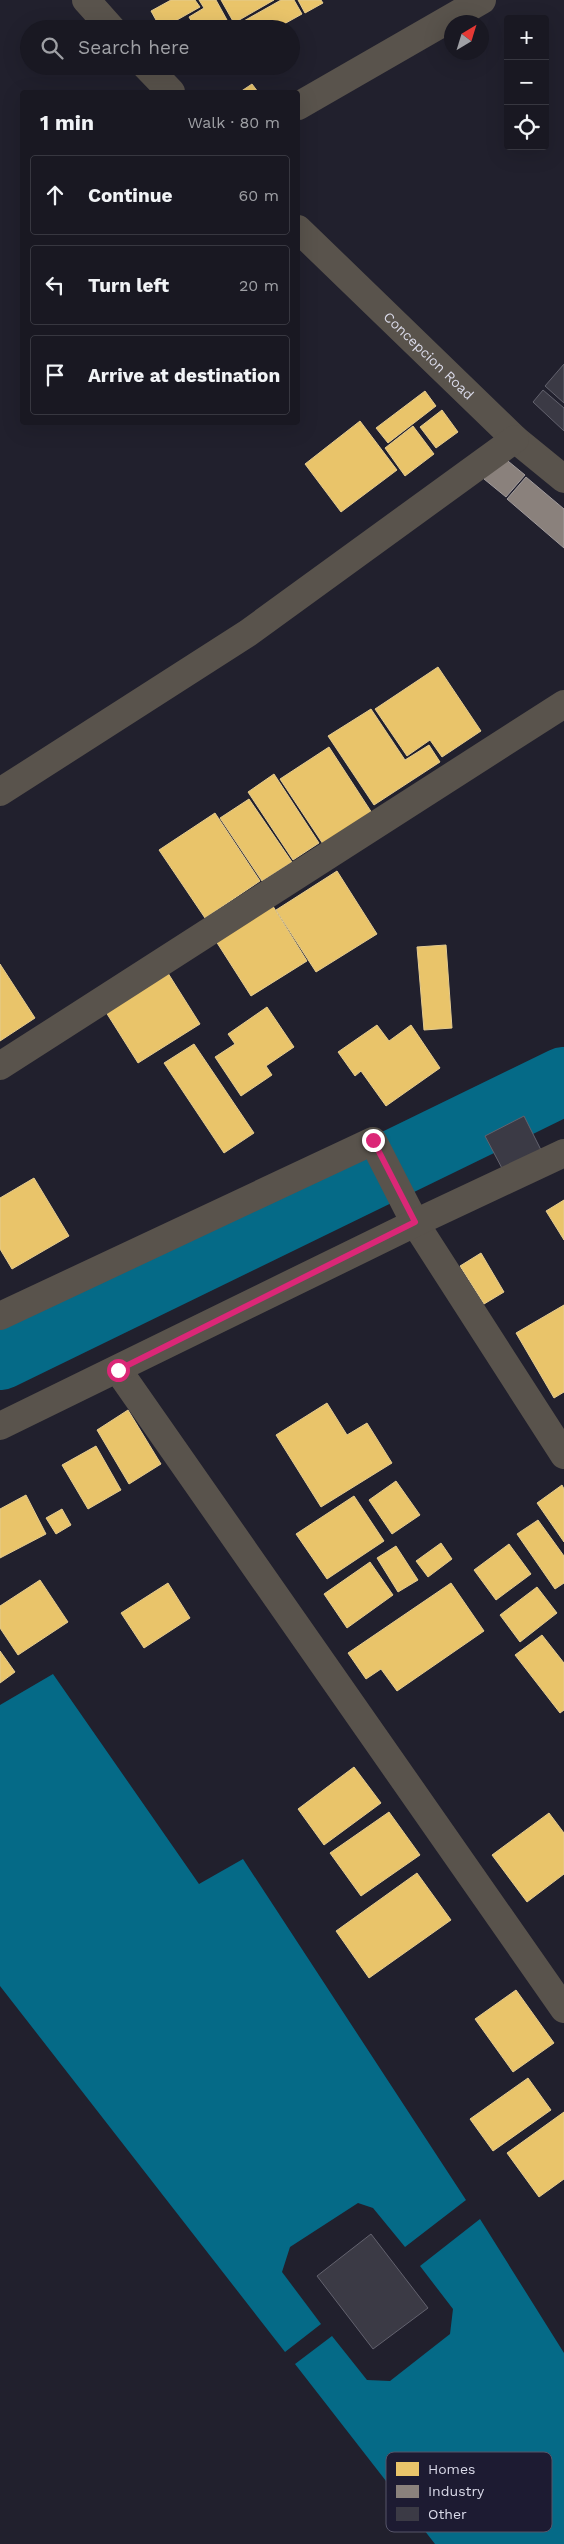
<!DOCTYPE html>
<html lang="en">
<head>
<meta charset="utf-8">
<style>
	:root { --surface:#191822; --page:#26252f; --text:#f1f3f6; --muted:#9fa0a5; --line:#373740 }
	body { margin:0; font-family:"Work Sans",sans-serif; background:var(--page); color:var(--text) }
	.controls { position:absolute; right:15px; top:15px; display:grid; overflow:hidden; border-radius:5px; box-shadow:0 5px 20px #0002 }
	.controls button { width:45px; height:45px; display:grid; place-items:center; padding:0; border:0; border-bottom:1px solid var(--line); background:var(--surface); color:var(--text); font:25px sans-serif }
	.compass { position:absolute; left:444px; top:15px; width:45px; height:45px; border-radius:50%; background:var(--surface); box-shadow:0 5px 20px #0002; rotate:38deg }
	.stop { position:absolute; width:15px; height:15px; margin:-11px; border:4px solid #db2777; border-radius:50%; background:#fff }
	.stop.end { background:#db2777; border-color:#fff; box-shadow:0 1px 5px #0008 }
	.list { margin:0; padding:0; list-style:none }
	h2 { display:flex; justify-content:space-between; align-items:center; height:65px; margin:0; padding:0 20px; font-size:21px }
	h2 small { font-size:16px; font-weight:400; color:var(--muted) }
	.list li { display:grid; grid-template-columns:32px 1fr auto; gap:15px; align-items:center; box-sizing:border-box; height:80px; margin:0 10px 10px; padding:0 10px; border:1px solid var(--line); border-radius:5px }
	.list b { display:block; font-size:19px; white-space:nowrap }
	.list em { font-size:16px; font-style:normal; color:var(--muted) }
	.icon { flex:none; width:28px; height:28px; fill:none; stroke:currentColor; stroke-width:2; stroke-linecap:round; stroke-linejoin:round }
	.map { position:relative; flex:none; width:564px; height:2544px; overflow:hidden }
	.search { position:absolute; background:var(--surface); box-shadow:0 5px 20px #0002; left:20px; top:20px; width:280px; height:55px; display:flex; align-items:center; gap:12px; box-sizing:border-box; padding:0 18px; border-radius:28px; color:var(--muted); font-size:19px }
	.panel { position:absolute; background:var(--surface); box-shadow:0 5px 20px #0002; left:20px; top:90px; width:280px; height:335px; border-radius:5px }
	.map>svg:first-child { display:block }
</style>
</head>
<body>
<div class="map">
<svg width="564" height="2544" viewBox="0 0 564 2544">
	<rect width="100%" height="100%" fill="#21202d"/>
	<g fill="#056a87">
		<path d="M53,1674L199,1884L243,1859L466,2200L405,2247L373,2208L358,2203L290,2247L282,2272L321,2324L285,2352L0,1986V1705Z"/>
		<path d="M480,2219L564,2353V2544H435L295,2364L332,2336L367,2380L390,2381L450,2334L453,2309L420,2266Z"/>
	</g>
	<g fill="#e9c46a" stroke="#e4cb90">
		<path d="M171,0H195L200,7L161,29L151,11Z"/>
		<path d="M199,0H216L227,20L211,29H196L189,17L204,8Z"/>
		<path d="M221,0H274L234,23Z"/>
		<path d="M281,0H294L302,14L275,29H246L242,22Z"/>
		<path d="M298,0H321L323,3L305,13Z"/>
		<path d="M229,21L232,27L238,24L240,29H215Z"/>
		<path d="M252,84L258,92H240Z"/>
		<path d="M425,391L436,406L388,443L376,428Z"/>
		<path d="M442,410L458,432L436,448L420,427Z"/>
		<path d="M360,421L397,470L341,512L305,464Z"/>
		<path d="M413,426L434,454L405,476L385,448Z"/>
		<path d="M438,667L481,731L442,757L430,740L407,756L375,709Z"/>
		<path d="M371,709L405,760L429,745L440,762L374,805L328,736Z"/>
		<path d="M329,747L372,813L323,844L280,779Z"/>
		<path d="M274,774L319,843L293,860L248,792Z"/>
		<path d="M249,799L292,862L262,881L220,818Z"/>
		<path d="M215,813L260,881L205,918L159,850Z"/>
		<path d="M337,871L377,934L316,972L276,910Z"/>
		<path d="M271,903L307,961L251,996L214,938Z"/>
		<path d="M446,945L452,1028L424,1030L417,947Z"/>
		<path d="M0,964L35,1018L0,1041Z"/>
		<path d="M166,970L200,1024L138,1063L104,1009Z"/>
		<path d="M267,1007L294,1047L266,1066L272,1075L241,1096L215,1057L235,1044L228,1034Z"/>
		<path d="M377,1025L389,1041L411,1025L440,1068L386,1106L361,1071L355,1076L338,1052Z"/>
		<path d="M194,1044L254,1133L224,1153L164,1063Z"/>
		<path d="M34,1178L69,1236L12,1269L0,1249V1198Z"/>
		<path d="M564,1200V1240L546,1211Z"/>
		<path d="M481,1253L504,1292L484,1304L460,1266Z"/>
		<path d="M564,1305V1392L554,1398L516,1333Z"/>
		<path d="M327,1403L347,1435L367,1423L392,1463L321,1507L276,1435Z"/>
		<path d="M128,1410L161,1464L129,1484L97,1430Z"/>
		<path d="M96,1446L121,1490L88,1509L62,1465Z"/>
		<path d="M396,1481L420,1515L392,1534L369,1500Z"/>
		<path d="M562,1485L564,1489V1542L537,1503Z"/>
		<path d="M26,1495L46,1534L0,1558V1509Z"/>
		<path d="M354,1496L384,1541L327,1579L296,1534Z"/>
		<path d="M62,1509L71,1525L56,1534L46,1518Z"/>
		<path d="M538,1520L564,1556V1583L555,1589L517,1534Z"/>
		<path d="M441,1543L452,1559L428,1577L416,1561Z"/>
		<path d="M509,1544L531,1574L496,1600L474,1570Z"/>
		<path d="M396,1546L418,1580L398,1592L377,1558Z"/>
		<path d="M370,1562L393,1595L347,1628L324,1594Z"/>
		<path d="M40,1580L68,1622L18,1655L0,1628V1606Z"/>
		<path d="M168,1583L190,1618L144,1648L121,1613Z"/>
		<path d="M451,1583L484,1631L397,1691L381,1669L366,1679L348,1653Z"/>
		<path d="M537,1587L557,1613L520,1642L500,1615Z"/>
		<path d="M542,1635L564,1663V1710L560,1713L515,1655Z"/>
		<path d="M0,1651L15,1672L0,1683Z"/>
		<path d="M354,1767L381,1803L324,1845L298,1809Z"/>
		<path d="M389,1812L420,1855L361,1896L330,1853Z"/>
		<path d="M549,1813L564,1833V1874L527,1902L492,1855Z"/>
		<path d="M417,1873L451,1920L369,1978L336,1931Z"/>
		<path d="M516,1990L554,2043L513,2072L475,2019Z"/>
		<path d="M528,2078L551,2110L493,2151L470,2119Z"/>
		<path d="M564,2112V2179L539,2197L507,2153Z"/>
	</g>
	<g fill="#8a817c" stroke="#a29c9d">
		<path d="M503,457L525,475L506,497L484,479Z"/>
		<path d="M526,477L564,509V548L507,499Z"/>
	</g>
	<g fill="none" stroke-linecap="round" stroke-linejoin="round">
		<path stroke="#056a87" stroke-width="68" d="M0,1356L564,1081"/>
	</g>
	<g fill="#3b3a45" stroke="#63626e">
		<path d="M564,364V403L545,386Z"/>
		<path d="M543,390L564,408V431L533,402Z"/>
		<path d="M524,1116L542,1152L504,1172L485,1136Z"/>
		<path d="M371,2234L428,2308L373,2349L317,2276Z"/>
	</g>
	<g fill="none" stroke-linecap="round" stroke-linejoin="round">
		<g stroke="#59534c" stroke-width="28">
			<path d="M86,0L112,29"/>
			<path d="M146,66L171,92"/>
			<path d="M298,106L482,0"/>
			<path id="s1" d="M298,229L515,439L564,479"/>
			<path d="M0,792L248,633L515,439"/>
			<path d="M0,1066L564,704"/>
			<path d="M0,1316L373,1141L415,1223L564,1455"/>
			<path d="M118,1370L564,2009"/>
			<path d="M0,1426L415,1223L564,1153"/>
		</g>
	</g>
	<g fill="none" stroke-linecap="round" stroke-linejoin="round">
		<path stroke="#db2777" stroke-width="6" d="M118,1370L415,1222L373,1140"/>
	</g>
	<g text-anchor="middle" stroke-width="5" stroke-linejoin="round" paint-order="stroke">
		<g font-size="14" fill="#dadae9" stroke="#1d1b32">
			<text dy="5" stroke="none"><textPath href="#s1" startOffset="182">Concepcion Road</textPath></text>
		</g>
	</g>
	<rect x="386" y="2452" width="166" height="80" rx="8" fill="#1d1b32" stroke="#565469" stroke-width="1"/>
	<rect x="396" y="2462" width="23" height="14" fill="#e9c46a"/>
	<rect x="396" y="2485" width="23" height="13" fill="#8a817c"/>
	<rect x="396" y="2507" width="23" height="14" fill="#3b3a45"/>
	<g font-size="14" fill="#dadae9">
		<text x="428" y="2474">Homes</text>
		<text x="428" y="2496">Industry</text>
		<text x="428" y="2519">Other</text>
	</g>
</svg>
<div class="controls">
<button>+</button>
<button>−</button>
<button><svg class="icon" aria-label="locate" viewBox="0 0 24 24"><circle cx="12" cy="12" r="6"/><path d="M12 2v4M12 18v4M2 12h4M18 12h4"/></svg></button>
</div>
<svg class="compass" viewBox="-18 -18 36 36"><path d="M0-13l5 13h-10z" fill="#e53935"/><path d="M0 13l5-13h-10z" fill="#9fa0a5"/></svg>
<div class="stop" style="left:118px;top:1370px"></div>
<div class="stop end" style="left:373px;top:1140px"></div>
<div class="search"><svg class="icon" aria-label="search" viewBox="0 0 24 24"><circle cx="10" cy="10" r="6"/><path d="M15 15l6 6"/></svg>Search here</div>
<section class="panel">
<h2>1 min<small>Walk · 80 m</small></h2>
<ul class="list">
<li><svg class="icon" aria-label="ahead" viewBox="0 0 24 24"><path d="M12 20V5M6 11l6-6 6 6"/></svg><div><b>Continue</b></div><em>60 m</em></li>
<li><svg class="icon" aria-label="left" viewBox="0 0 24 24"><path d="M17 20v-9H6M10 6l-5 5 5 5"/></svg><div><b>Turn left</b></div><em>20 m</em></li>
<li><svg class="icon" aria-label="arrive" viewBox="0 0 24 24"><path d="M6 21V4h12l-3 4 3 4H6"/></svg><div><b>Arrive at destination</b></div></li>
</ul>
</section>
</div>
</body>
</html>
